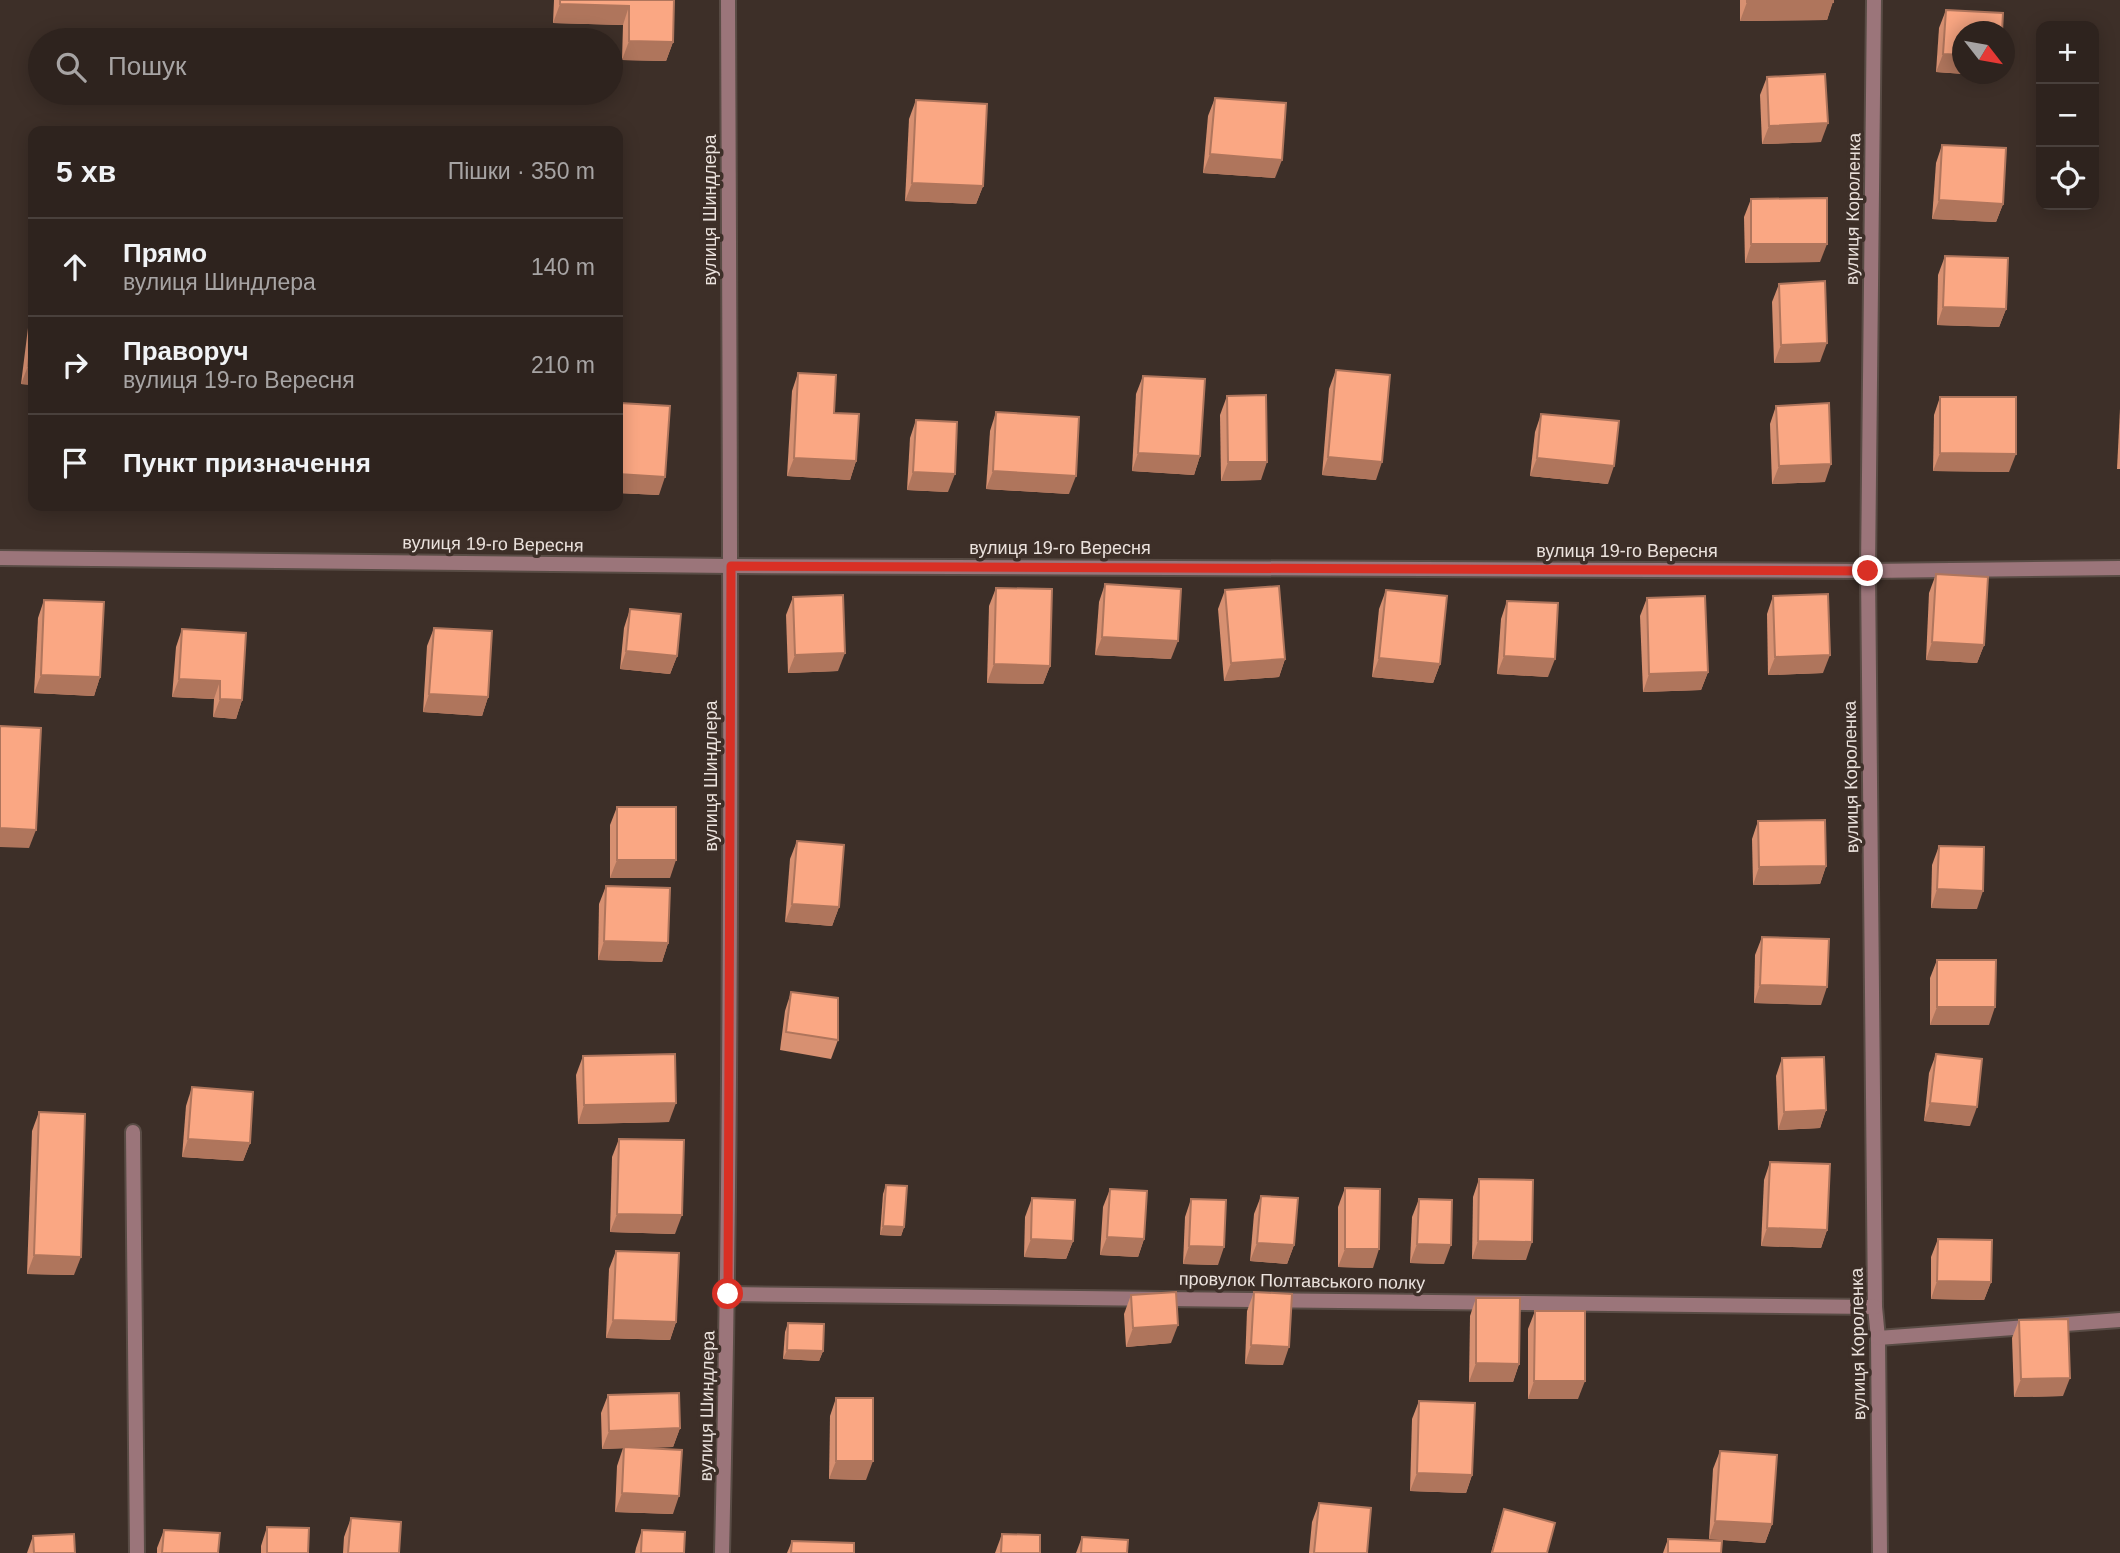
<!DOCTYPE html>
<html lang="uk">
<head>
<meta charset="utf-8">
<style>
	:root { --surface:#2e231e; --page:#3a2f2b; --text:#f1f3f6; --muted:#a7a4a4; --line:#49403c }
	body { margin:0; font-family:Arial,sans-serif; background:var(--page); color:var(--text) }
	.controls { position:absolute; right:21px; top:21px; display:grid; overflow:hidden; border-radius:14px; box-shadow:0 4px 18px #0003 }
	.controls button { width:63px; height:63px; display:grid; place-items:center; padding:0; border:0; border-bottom:2px solid var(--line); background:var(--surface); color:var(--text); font:35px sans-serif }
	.compass { position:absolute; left:1952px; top:21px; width:63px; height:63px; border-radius:50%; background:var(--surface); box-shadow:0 4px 18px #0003; rotate:121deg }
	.stop { position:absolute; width:21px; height:21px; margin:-16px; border:5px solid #d93025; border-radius:50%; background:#fff }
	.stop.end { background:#d93025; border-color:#fff; box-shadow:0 2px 7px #0008 }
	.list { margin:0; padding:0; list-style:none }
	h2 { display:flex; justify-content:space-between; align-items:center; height:91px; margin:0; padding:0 28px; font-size:30px }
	h2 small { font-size:23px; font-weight:400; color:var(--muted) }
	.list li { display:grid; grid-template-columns:46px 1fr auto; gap:21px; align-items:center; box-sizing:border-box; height:98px; padding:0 28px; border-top:2px solid var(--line) }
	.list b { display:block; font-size:26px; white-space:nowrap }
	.list p { margin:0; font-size:23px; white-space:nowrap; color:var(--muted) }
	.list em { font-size:23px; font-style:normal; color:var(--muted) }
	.icon { flex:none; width:38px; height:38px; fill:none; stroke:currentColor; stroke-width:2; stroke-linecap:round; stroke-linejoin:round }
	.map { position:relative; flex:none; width:2120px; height:1553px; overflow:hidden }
	.search { position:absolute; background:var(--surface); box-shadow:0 4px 18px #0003; left:28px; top:28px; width:595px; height:77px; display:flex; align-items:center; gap:18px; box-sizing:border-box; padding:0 24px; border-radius:38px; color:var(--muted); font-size:26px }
	.panel { position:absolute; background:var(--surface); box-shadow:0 4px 18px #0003; left:28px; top:126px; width:595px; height:385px; border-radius:14px }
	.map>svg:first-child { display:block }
</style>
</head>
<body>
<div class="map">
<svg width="2120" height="1553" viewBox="0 0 2120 1553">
	<rect width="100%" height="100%" fill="#3d2f28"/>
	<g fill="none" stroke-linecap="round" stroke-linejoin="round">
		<g stroke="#594c45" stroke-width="18">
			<g id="minor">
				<path d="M1874,0L1868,571L1875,1307L1878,1338L1880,1553"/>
				<path d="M0,558L731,566L1868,571L2120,568"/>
				<path d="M133,1132L137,1553"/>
				<path d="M728,1294L1875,1307"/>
				<path d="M1878,1338L2120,1320"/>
				<path d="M722,1553C734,1035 730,518 728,0"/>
			</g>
		</g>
		<use href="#minor" stroke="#9b757a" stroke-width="14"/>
	</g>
	<g fill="#d79071">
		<path d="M554,0H674L673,42L666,61L622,60L623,25L553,23Z"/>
		<path d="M1740,0H1833L1827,20L1740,21Z"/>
		<path d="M1946,10L1993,76L1936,72L1939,28Z"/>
		<path d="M1767,77L1821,142L1762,144L1760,95Z"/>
		<path d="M1215,98L1275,178L1203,173L1208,116Z"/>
		<path d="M916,100L983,186L976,204L905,201L909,119Z"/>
		<path d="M1942,145L2003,204L1996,222L1932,219L1936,163Z"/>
		<path d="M1751,199L1820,262L1745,263L1744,217Z"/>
		<path d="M1945,256L2006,309L1999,327L1937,325L1938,275Z"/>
		<path d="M1779,284L1820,362L1774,363L1772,302Z"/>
		<path d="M33,304V385L21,384L30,312Z"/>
		<path d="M1336,370L1376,480L1322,475L1329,389Z"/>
		<path d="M798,373L856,461L850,480L787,476L792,391Z"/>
		<path d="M1143,376L1200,456L1194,475L1132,471L1136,394Z"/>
		<path d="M1227,396L1261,480L1221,481L1220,415Z"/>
		<path d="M1940,397L2009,472L1933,471L1934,415Z"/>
		<path d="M620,403L659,495L618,493V409Z"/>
		<path d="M1776,406L1825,482L1772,484L1770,424Z"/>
		<path d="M2120,409V469H2117Z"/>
		<path d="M996,412L1069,494L986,489L990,431Z"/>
		<path d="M1541,414L1608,484L1530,476L1535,432Z"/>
		<path d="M916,420L948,492L907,490L910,438Z"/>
		<path d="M1936,574L1984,645L1977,663L1926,660L1929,593Z"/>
		<path d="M1105,584L1171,659L1095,655L1099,602Z"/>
		<path d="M996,588L1050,666L1043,684L987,683L989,606Z"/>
		<path d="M1225,590L1285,659L1279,677L1224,681L1218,609Z"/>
		<path d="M1386,590L1440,664L1433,683L1372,677L1379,609Z"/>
		<path d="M1773,596L1823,673L1768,675L1767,614Z"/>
		<path d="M793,597L838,671L788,673L786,615Z"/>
		<path d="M1647,598L1708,672L1701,690L1643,692L1640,616Z"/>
		<path d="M44,600L100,677L94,696L34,693L38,618Z"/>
		<path d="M1507,601L1548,677L1497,674L1501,619Z"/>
		<path d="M630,609L677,656L670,674L620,669L624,628Z"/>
		<path d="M434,628L488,697L482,716L423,712L427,646Z"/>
		<path d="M182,629L242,700L236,719L213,717L214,699L172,697L176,647Z"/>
		<path d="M617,807L670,878H610V825Z"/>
		<path d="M1758,821L1826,866L1820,884L1753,885L1752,839Z"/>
		<path d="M797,841L839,907L832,926L785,922L790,859Z"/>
		<path d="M1939,846L1977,909L1931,908L1932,865Z"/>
		<path d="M606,886L668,943L662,962L598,960L599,904Z"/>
		<path d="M1762,937L1821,1005L1754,1003L1755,955Z"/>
		<path d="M1937,960L1989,1025H1930V978Z"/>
		<path d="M791,992L838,1040L831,1059L780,1050L785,1011Z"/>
		<path d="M1936,1054L1970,1126L1924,1121L1929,1073Z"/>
		<path d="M583,1056L669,1122L578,1124L576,1075Z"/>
		<path d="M1782,1058L1826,1110L1820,1128L1778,1130L1776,1076Z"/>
		<path d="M192,1087L250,1143L243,1161L182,1157L186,1106Z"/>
		<path d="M39,1112L74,1275L27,1274L32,1131Z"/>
		<path d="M619,1139L675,1234L610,1232L612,1157Z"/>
		<path d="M1770,1162L1827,1230L1821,1248L1761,1246L1764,1180Z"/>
		<path d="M1479,1179L1526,1260L1472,1259L1473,1197Z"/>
		<path d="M886,1185L904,1227L901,1236L880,1235L883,1194Z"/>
		<path d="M1345,1188L1373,1268L1338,1267V1207Z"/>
		<path d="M1110,1189L1144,1239L1138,1257L1100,1255L1103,1207Z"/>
		<path d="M1261,1196L1294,1245L1287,1264L1250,1261L1254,1214Z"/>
		<path d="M1032,1198L1073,1241L1066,1259L1024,1257L1025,1217Z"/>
		<path d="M1191,1199L1218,1265L1183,1264L1185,1217Z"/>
		<path d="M1419,1199L1444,1264L1410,1263L1412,1217Z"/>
		<path d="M1938,1239L1991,1282L1984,1300L1931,1299V1257Z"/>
		<path d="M616,1251L676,1322L670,1340L606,1338L609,1269Z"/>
		<path d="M1254,1292L1283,1365L1245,1364L1247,1311Z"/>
		<path d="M1131,1295L1171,1343L1126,1347L1124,1314Z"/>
		<path d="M1476,1298L1519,1364L1513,1382H1469L1470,1316Z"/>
		<path d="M1535,1311L1578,1399H1528V1329Z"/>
		<path d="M2019,1320L2063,1396L2014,1397L2012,1338Z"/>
		<path d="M788,1323L823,1351L819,1361L783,1359L785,1332Z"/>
		<path d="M608,1395L680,1428L673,1447L634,1448L673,1514L615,1512L617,1466L623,1448L602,1449L601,1413Z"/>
		<path d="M836,1398L866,1480L829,1479L830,1416Z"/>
		<path d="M1419,1401L1472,1475L1466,1493L1410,1491L1412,1419Z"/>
		<path d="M1720,1451L1772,1524L1765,1543L1709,1539L1713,1469Z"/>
		<path d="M1319,1503L1367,1553H1309L1312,1522Z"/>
		<path d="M1504,1509L1547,1553H1491L1498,1528Z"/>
		<path d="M351,1518L399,1553H343L344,1537Z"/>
		<path d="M267,1527L308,1553H261V1546Z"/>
		<path d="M164,1530L218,1553H157V1548Z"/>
		<path d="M642,1530L684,1553H635L636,1548Z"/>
		<path d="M1002,1534L1040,1553H995Z"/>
		<path d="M33,1536L75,1553H27Z"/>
		<path d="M1082,1537L1127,1553H1076Z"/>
		<path d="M1668,1539L1721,1553H1663Z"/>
		<path d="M792,1541L854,1553H787Z"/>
	</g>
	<g fill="#af755c">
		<path d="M1747,2H1833L1827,20L1740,21Z"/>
		<path d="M560,4L629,6L623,25L553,23Z"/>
		<path d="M629,41L673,42L666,61L622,60Z"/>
		<path d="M1943,54L1963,55V74H1994L1993,76L1936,72Z"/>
		<path d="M1828,123L1821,142L1762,144L1769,126Z"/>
		<path d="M1210,154L1282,160L1275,178L1203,173Z"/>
		<path d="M912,183L983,186L976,204L905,201Z"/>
		<path d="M1939,200L2003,204L1996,222L1932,219Z"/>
		<path d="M1751,244H1827L1820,262L1745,263Z"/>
		<path d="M1943,307L2006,309L1999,327L1937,325Z"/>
		<path d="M1827,343L1820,362L1774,363L1781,345Z"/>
		<path d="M28,366H33V385L21,384Z"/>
		<path d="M1138,453L1200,456L1194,475L1132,471Z"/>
		<path d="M1940,453L2016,454L2009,472L1933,471Z"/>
		<path d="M1328,457L1382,462L1376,480L1322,475Z"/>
		<path d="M794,458L856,461L850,480L787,476Z"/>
		<path d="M1537,458L1614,466L1608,484L1530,476Z"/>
		<path d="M1228,462H1267L1261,480L1221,481Z"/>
		<path d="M1831,464L1825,482L1772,484L1779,466Z"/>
		<path d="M993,471L1076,476L1069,494L986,489Z"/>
		<path d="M913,472L955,474L948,492L907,490Z"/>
		<path d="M618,474L665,477L659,495L618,493Z"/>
		<path d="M1102,637L1178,641L1171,659L1095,655Z"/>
		<path d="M1932,642L1984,645L1977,663L1926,660Z"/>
		<path d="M626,651L677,656L670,674L620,669Z"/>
		<path d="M845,653L838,671L788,673L795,655Z"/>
		<path d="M1830,655L1823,673L1768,675L1775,657Z"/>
		<path d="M1504,656L1555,659L1548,677L1497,674Z"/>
		<path d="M1379,658L1440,664L1433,683L1372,677Z"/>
		<path d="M1285,659L1279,677L1224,681L1231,663Z"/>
		<path d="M994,664L1050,666L1043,684L987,683Z"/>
		<path d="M1708,672L1701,690L1643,692L1649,674Z"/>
		<path d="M41,675L100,677L94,696L34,693Z"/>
		<path d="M179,679L220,681L214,699L172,697Z"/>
		<path d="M429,694L488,697L482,716L423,712Z"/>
		<path d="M220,699L242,700L236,719L213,717Z"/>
		<path d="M0,828L36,830L29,848L0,847Z"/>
		<path d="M617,860H676L670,878H610Z"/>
		<path d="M1826,866L1820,884L1753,885L1759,867Z"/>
		<path d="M1937,889L1983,891L1977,909L1931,908Z"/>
		<path d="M792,904L839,907L832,926L785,922Z"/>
		<path d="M604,941L668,943L662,962L598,960Z"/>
		<path d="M1760,985L1827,987L1821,1005L1754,1003Z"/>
		<path d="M1937,1007H1995L1989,1025H1930Z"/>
		<path d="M676,1103L669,1122L578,1124L584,1105Z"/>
		<path d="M1930,1103L1977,1107L1970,1126L1924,1121Z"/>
		<path d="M1826,1110L1820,1128L1778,1130L1784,1112Z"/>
		<path d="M188,1139L250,1143L243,1161L182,1157Z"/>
		<path d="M617,1214L682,1215L675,1234L610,1232Z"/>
		<path d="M883,1226L904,1227L901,1236L880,1235Z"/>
		<path d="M1767,1228L1827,1230L1821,1248L1761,1246Z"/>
		<path d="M1107,1237L1144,1239L1138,1257L1100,1255Z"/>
		<path d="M1031,1239L1073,1241L1066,1259L1024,1257Z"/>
		<path d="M1478,1241L1532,1242L1526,1260L1472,1259Z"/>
		<path d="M1257,1243L1294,1245L1287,1264L1250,1261Z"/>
		<path d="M1417,1244L1451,1245L1444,1264L1410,1263Z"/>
		<path d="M1189,1246L1224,1247L1218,1265L1183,1264Z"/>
		<path d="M1345,1249H1379L1373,1268L1338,1267Z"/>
		<path d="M34,1255L81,1257L74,1275L27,1274Z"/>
		<path d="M1937,1281L1991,1282L1984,1300L1931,1299Z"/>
		<path d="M613,1320L676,1322L670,1340L606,1338Z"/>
		<path d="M1178,1325L1171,1343L1126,1347L1133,1328Z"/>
		<path d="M1251,1345L1289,1347L1283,1365L1245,1364Z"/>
		<path d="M787,1350L823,1351L819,1361L783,1359Z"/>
		<path d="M1476,1363L1519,1364L1513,1382H1469Z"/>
		<path d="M2070,1378L2063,1396L2014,1397L2021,1379Z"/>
		<path d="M1534,1381H1585L1578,1399H1528Z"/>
		<path d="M680,1428L673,1447L602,1449L609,1431Z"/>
		<path d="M836,1461H873L866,1480L829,1479Z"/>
		<path d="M1417,1473L1472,1475L1466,1493L1410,1491Z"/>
		<path d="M622,1493L679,1496L673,1514L615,1512Z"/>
		<path d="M1715,1521L1772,1524L1765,1543L1709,1539Z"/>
	</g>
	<g fill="#faa783" stroke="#af755c" stroke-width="2">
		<path d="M560,0H674L673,42L629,41V6L560,4Z"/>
		<rect x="1747" y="0" width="86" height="2"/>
		<path d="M1946,10L2003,13L2002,32H1963V55L1943,54Z"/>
		<path d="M1825,74L1828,123L1769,126L1767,77Z"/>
		<path d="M1215,98L1286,103L1282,160L1210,154Z"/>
		<path d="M916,100L987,104L983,186L912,183Z"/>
		<path d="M1942,145L2006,148L2003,204L1939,200Z"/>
		<path d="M1827,198V244H1751V199Z"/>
		<path d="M1945,256L2008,258L2006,309L1943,307Z"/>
		<path d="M1825,281L1827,343L1781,345L1779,284Z"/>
		<path d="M33,324V366H28Z"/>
		<path d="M1336,370L1390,375L1382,462L1328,457Z"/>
		<path d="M798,373L836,375L834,413L859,414L856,461L794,458Z"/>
		<path d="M1143,376L1205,379L1200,456L1138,453Z"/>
		<path d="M1266,395L1267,462H1228L1227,396Z"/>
		<path d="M1940,397H2016V454L1940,453Z"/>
		<path d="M620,403L670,406L665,477L618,474V446Z"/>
		<path d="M1829,403L1831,464L1779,466L1776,406Z"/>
		<path d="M996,412L1079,417L1076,476L993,471Z"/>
		<path d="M1541,414L1619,421L1614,466L1537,458Z"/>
		<path d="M916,420L957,422L955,474L913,472Z"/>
		<path d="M1936,574L1988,577L1984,645L1932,642Z"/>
		<path d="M1105,584L1181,589L1178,641L1102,637Z"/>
		<path d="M1279,586L1285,659L1231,663L1225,590Z"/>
		<path d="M996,588L1052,589L1050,666L994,664Z"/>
		<path d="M1386,590L1447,596L1440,664L1379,658Z"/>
		<path d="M1828,594L1830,655L1775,657L1773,596Z"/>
		<path d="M843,595L845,653L795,655L793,597Z"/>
		<path d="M1705,596L1708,672L1649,674L1647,598Z"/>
		<path d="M44,600L104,602L100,677L41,675Z"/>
		<path d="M1507,601L1558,603L1555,659L1504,656Z"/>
		<path d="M630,609L681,614L677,656L626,651Z"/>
		<path d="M434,628L492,631L488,697L429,694Z"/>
		<path d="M182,629L246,633L242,700L220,699V681L179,679Z"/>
		<path d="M0,726L41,728L36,830L0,828Z"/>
		<rect x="617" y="807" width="59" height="53"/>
		<path d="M1825,820L1826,866L1759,867L1758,821Z"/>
		<path d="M797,841L844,845L839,907L792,904Z"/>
		<path d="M1939,846L1984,847L1983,891L1937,889Z"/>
		<path d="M606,886L670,888L668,943L604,941Z"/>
		<path d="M1762,937L1829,939L1827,987L1760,985Z"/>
		<path d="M1937,960H1996L1995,1007H1937Z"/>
		<path d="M791,992L838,998V1040L786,1032Z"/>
		<path d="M675,1054L676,1103L584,1105L583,1056Z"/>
		<path d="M1936,1054L1982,1059L1977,1107L1930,1103Z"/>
		<path d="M1824,1057L1826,1110L1784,1112L1782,1058Z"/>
		<path d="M192,1087L253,1092L250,1143L188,1139Z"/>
		<path d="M39,1112L85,1114L81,1257L34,1255Z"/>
		<path d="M619,1139L684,1140L682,1215L617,1214Z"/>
		<path d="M1770,1162L1830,1164L1827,1230L1767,1228Z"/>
		<path d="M1479,1179L1533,1180L1532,1242L1478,1241Z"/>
		<path d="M886,1185L907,1186L904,1227L883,1226Z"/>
		<path d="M1345,1188L1380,1189L1379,1249H1345Z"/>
		<path d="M1110,1189L1147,1191L1144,1239L1107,1237Z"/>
		<path d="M1261,1196L1298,1198L1294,1245L1257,1243Z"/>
		<path d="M1032,1198L1075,1200L1073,1241L1031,1239Z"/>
		<path d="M1191,1199L1226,1200L1224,1247L1189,1246Z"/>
		<path d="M1419,1199L1452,1200L1451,1245L1417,1244Z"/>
		<path d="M1938,1239L1992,1240L1991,1282L1937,1281Z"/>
		<path d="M616,1251L679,1253L676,1322L613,1320Z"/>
		<path d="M1176,1292L1178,1325L1133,1328L1131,1295Z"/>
		<path d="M1254,1292L1292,1294L1289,1347L1251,1345Z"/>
		<path d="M1476,1298H1520L1519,1364L1476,1363Z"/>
		<path d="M1535,1311H1585V1381H1534Z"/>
		<path d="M2068,1319L2070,1378L2021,1379L2019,1320Z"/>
		<path d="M788,1323L824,1324L823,1351L787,1350Z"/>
		<path d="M679,1393L680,1428L609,1431L608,1395Z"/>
		<rect x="836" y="1398" width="37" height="63"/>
		<path d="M1419,1401L1475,1403L1472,1475L1417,1473Z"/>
		<path d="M624,1447L682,1450L679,1496L622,1493Z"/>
		<path d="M1720,1451L1777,1455L1772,1524L1715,1521Z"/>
		<path d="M1319,1503L1371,1508L1367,1553H1314Z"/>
		<path d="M1504,1509L1555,1523L1547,1553H1492Z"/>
		<path d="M351,1518L401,1522L399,1553H348Z"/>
		<path d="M267,1527L309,1528L308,1553H267Z"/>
		<path d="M164,1530L220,1533L218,1553H162Z"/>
		<path d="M642,1530L685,1532L684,1553H641Z"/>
		<path d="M74,1534L75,1553H34L33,1536Z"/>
		<path d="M1002,1534L1040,1535V1553H1001Z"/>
		<path d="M1082,1537L1128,1540L1127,1553H1081Z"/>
		<path d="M1668,1539L1722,1541L1721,1553H1668Z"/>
		<path d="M792,1541L854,1543V1553H791Z"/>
	</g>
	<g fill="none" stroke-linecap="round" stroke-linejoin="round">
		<path stroke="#d93025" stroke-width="9" d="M728,1294L731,566L1868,571"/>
	</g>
	<g text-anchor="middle" stroke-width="7" stroke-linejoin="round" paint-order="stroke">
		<g font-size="18" fill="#ebe2dd" stroke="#3d2f28">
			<text transform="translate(1853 209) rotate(-89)" y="6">вулиця Короленка</text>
			<text transform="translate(710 210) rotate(-90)" y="6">вулиця Шиндлера</text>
			<text transform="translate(493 544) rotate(1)" y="6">вулиця 19-го Вересня</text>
			<text x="1060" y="554">вулиця 19-го Вересня</text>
			<text x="1627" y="557">вулиця 19-го Вересня</text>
			<text transform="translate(711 776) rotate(-90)" y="6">вулиця Шиндлера</text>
			<text transform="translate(1851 777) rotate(-91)" y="6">вулиця Короленка</text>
			<text transform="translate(1302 1281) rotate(1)" y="6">провулок Полтавського полку</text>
			<text transform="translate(1858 1344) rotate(-91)" y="6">вулиця Короленка</text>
			<text transform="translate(707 1406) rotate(-89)" y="6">вулиця Шиндлера</text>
		</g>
	</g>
</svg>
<div class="controls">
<button>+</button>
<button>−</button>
<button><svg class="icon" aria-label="locate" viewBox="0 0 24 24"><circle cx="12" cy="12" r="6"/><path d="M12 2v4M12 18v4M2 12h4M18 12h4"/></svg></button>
</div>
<svg class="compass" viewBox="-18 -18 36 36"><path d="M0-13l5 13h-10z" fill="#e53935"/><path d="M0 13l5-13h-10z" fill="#a7a4a4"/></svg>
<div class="stop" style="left:728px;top:1294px"></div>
<div class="stop end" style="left:1868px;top:571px"></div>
<div class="search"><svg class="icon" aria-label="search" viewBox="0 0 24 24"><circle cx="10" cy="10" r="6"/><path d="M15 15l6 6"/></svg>Пошук</div>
<section class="panel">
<h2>5 хв<small>Пішки · 350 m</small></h2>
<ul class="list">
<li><svg class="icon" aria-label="ahead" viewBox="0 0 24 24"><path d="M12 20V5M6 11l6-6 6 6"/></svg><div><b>Прямо</b><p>вулиця Шиндлера</p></div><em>140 m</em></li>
<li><svg class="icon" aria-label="right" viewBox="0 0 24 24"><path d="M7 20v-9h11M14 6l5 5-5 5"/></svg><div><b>Праворуч</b><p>вулиця 19-го Вересня</p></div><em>210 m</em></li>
<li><svg class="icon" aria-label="arrive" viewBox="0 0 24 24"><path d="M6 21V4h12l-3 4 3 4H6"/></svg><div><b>Пункт призначення</b></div></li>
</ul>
</section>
</div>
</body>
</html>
